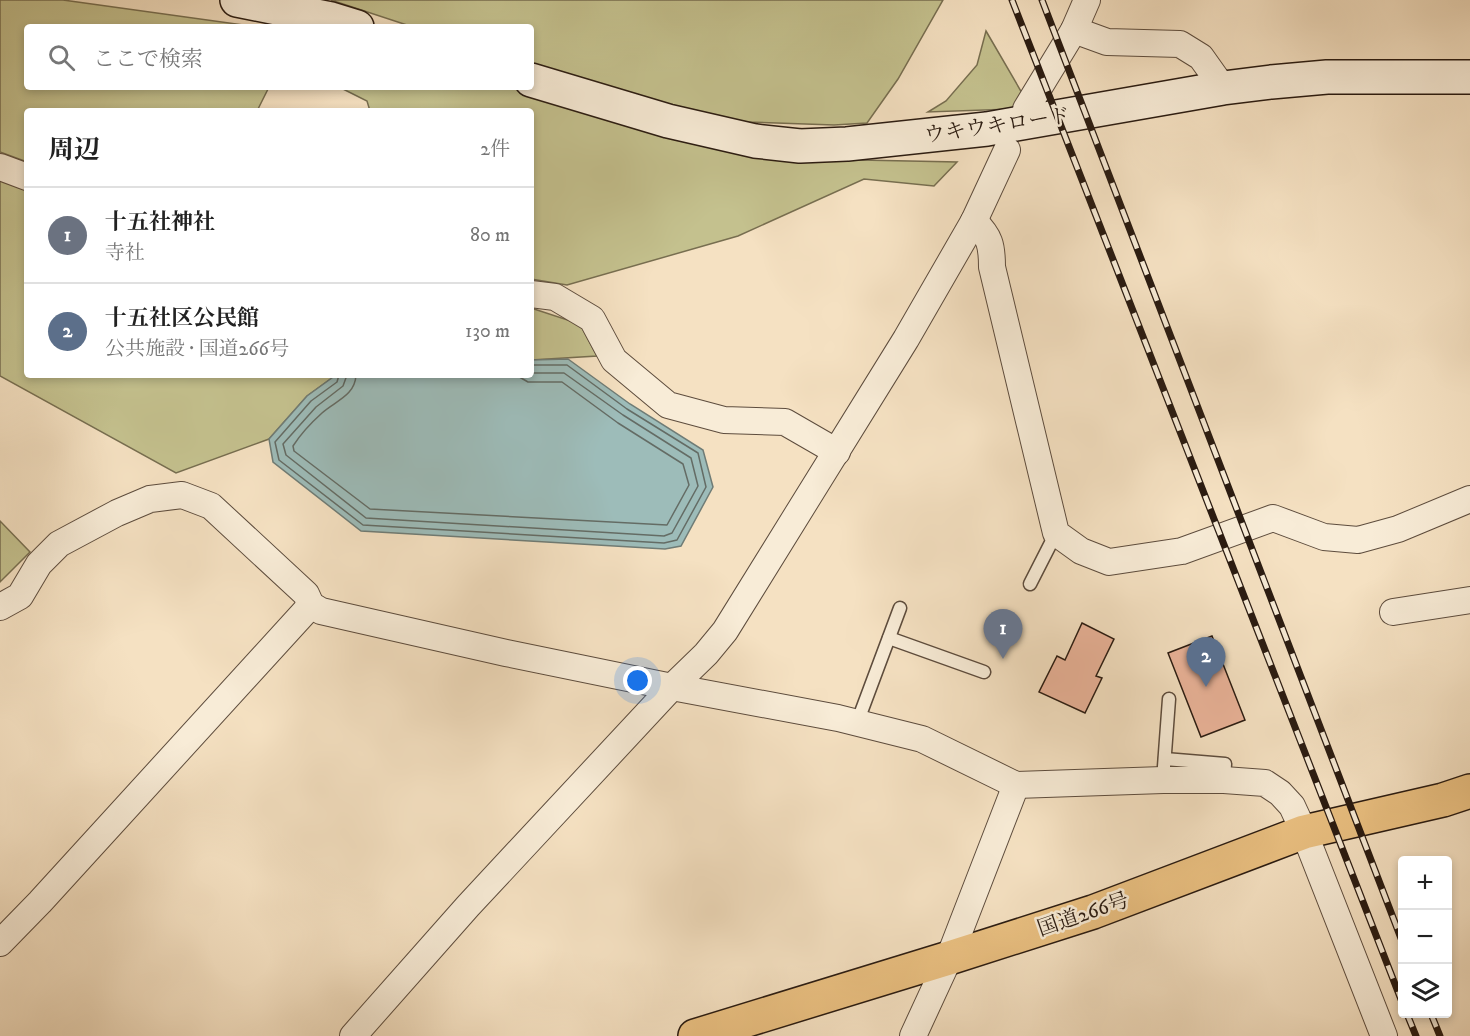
<!DOCTYPE html>
<html lang="ja">
<head>
<meta charset="utf-8">
<style>
	:root { --surface:#fff; --page:#f2f2f2; --text:#222; --muted:#767676; --line:#e0e0e0; --accent:#8f2418 }
	body { margin:0; font-family:"IM FELL DW Pica","Noto Serif JP",serif; background:var(--page); color:var(--text) }
	.controls { position:absolute; right:18px; bottom:18px; display:grid; overflow:hidden; border-radius:6px; box-shadow:0 3px 9px #0003 }
	.controls button { width:54px; height:54px; display:grid; place-items:center; padding:0; border:0; border-bottom:2px solid var(--line); background:var(--surface); color:var(--text); font:30px sans-serif }
	.you { position:absolute; left:638px; top:681px; width:21px; height:21px; margin:-15px; border:4px solid #fff; border-radius:50%; background:#1a73e8; box-shadow:0 0 0 9px #1a73e833 }
	.badge { display:grid; place-items:center; width:39px; height:39px; border-radius:50%; background:var(--accent); color:#fff; font-size:20px; font-weight:700 }
	.pin { position:absolute; translate:-50% -50px; filter:drop-shadow(0 2px 3px #0008) }
	.pin::after { content:''; position:absolute; top:32px; width:21px; height:18px; background:inherit; clip-path:polygon(0 0,100% 0,50% 100%) }
	.list { margin:0; padding:0; list-style:none }
	h2 { display:flex; justify-content:space-between; align-items:center; height:78px; margin:0; padding:0 24px; font-size:26px }
	h2 small { font-size:20px; font-weight:400; color:var(--muted) }
	.list li { display:grid; grid-template-columns:39px 1fr auto; gap:18px; align-items:center; box-sizing:border-box; height:96px; padding:0 24px; border-top:2px solid var(--line) }
	.list b { display:block; font-size:22px; white-space:nowrap }
	.list p { margin:0; font-size:20px; white-space:nowrap; color:var(--muted) }
	.list em { font-size:20px; font-style:normal; color:var(--muted) }
	.icon { flex:none; width:33px; height:33px; fill:none; stroke:currentColor; stroke-width:2; stroke-linecap:round; stroke-linejoin:round }
	.map { position:relative; flex:none; width:1470px; height:1036px; overflow:hidden }
	.search { position:absolute; background:var(--surface); box-shadow:0 3px 9px #0003; left:24px; top:24px; width:510px; height:66px; display:flex; align-items:center; gap:15px; box-sizing:border-box; padding:0 21px; border-radius:6px; color:var(--muted); font-size:22px }
	.panel { position:absolute; background:var(--surface); box-shadow:0 3px 9px #0003; left:24px; top:108px; width:510px; height:270px; border-radius:6px }
	.map>svg:first-child { display:block }
</style>
</head>
<body>
<div class="map">
<svg width="1470" height="1036" viewBox="0 0 1470 1036">
	<rect width="100%" height="100%" fill="#f5e1c2"/>
	<filter id="stains"><feTurbulence type="fractalNoise" baseFrequency=".00333" numOctaves="4"/><feColorMatrix values="0 0 0 0 .2 0 0 0 0 .09 0 0 0 0 .02 0 0 0 .5 -.17"/></filter>
	<radialGradient id="worn" r=".72"><stop offset=".6" stop-color="#630" stop-opacity="0"/><stop offset="1" stop-color="#630" stop-opacity=".3"/></radialGradient>
	<g fill="#c4c18e" stroke="#776e50" stroke-width="1.5">
		<path d="M0,0H63L257,27H27V87H269L257,111H27V162L0,152Z"/>
		<path d="M331,0H943L898,79L867,123L834,125L747,122L648,103L640,127L759,158L957,162L934,186L864,179L738,236L567,285L531,279V111H370L367,101L339,87H531V27H413Z"/>
		<path d="M986,31L1022,93L1013,109L928,112L946,101L977,65Z"/>
		<path d="M0,180L27,189V375H336L307,396L269,439L176,473L0,376Z"/>
		<path d="M531,308L580,324L597,356L531,360Z"/>
		<path d="M0,521L30,552L0,582Z"/>
	</g>
	<path fill="#9dbcb9" stroke="#6f7c76" stroke-width="1.5" d="M568,359L630,404L703,450L713,487L681,546L665,549L361,531L273,462L269,439L307,396L336,375H531V360Z"/>
	<g fill="none" stroke-linecap="round" stroke-linejoin="round">
		<g stroke="#646c65" stroke-width="1.5">
			<path d="M339,375L337,382L311,401L275,442L279,460L363,525L664,543L677,540L706,487L698,453L627,409L567,365H531"/>
			<path d="M347,375L343,386L316,407L283,444L286,455L366,518L664,536L672,533L698,486L691,458L623,415L564,373H531"/>
			<path d="M356,375C355,396 335,401 322,413C312,422 300,435 293,446L294,451L370,509L667,525L689,485L683,464L618,423L562,382H528L516,375"/>
		</g>
	</g>
	<g fill="#eab399" stroke="#2a1b11" stroke-width="1.5">
		<path d="M1082,623L1114,639L1096,676L1102,678L1085,713L1039,692L1057,656L1065,660Z"/>
		<path d="M1212,636L1245,720L1201,737L1168,653Z"/>
	</g>
	<g fill="none" stroke-linecap="round" stroke-linejoin="round">
		<g stroke="#5d4c3d" stroke-width="15">
			<g id="lane">
				<path d="M1030,584L1056,533"/>
				<path d="M889,638L984,672"/>
				<path d="M857,723L900,608"/>
				<path d="M1165,759L1225,764L1224,780"/>
				<path d="M1163,780L1169,699"/>
			</g>
		</g>
		<g stroke="#5d4c3d" stroke-width="28">
			<g id="street">
				<path d="M1074,30L1107,42L1180,44L1201,57L1223,88"/>
				<path d="M1026,109L1074,30L1087,0"/>
				<path d="M0,167L27,177"/>
				<path d="M974,221C990,237 992,245 992,267L1056,533L1081,551L1109,562L1182,551L1273,518L1324,537L1358,540L1398,529L1470,499"/>
				<path d="M531,294L555,297L592,319L614,360L668,405L724,420L785,422L837,452"/>
				<path d="M0,607L20,596L39,564L59,544L117,513L150,499L182,495L211,506L306,594L311,605L321,611L506,653L672,687L838,718L922,739L1016,785L1163,780H1224L1265,783L1280,793L1292,806L1304,832L1384,1036"/>
				<path d="M1393,612L1470,600"/>
				<path d="M0,943L40,902L311,605"/>
				<path d="M353,1036L468,906L672,687L706,654L725,631L906,339L974,221L1007,150"/>
				<path d="M913,1036L949,958L1016,785"/>
			</g>
		</g>
		<g stroke="#2a1b11" stroke-width="36">
			<g id="secondary">
				<path d="M237,0L331,19L357,27"/>
				<path d="M531,80L668,121L755,141L800,146L847,144L987,129L1223,88L1271,82L1327,77H1470"/>
			</g>
		</g>
		<g stroke="#2a1b11" stroke-width="36">
			<path id="highway" d="M695,1036L949,958L1093,912L1304,832L1443,800L1470,791"/>
		</g>
		<use href="#lane" stroke="#f8ecd7" stroke-width="12"/>
		<use href="#street" stroke="#f8ecd7" stroke-width="26"/>
		<use href="#secondary" stroke="#f8ecd7" stroke-width="33"/>
		<use href="#highway" stroke="#eac081" stroke-width="33"/>
		<g stroke="#2a1b11" stroke-width="7">
			<g id="rail">
				<path d="M1012,0L1402,1002"/>
				<path d="M1042,0L1402,941"/>
				<path d="M1407,1014L1416,1036"/>
				<path d="M1431,1014L1440,1036"/>
			</g>
		</g>
		<use href="#rail" stroke="#f8ecd7" stroke-width="4.5" stroke-dasharray="14" stroke-linecap="butt"/>
	</g>
	<g text-anchor="middle" stroke-width="5" stroke-linejoin="round" paint-order="stroke">
		<g font-size="21" fill="#2a1b11" stroke="#f8ecd7">
			<text transform="translate(997 125) rotate(-8)" y="7">ウキウキロード</text>
			<text transform="translate(1083 914) rotate(-19)" y="7">国道266号</text>
		</g>
	</g>
	<rect width="100%" height="100%" filter="url(#stains)"/>
	<rect width="100%" height="100%" fill="url(#worn)"/>
</svg>
<div class="controls">
<button>+</button>
<button>−</button>
<button><svg class="icon" aria-label="layers" viewBox="0 0 24 24"><path d="M12 4l9 5-9 5-9-5zM3 14l9 5 9-5"/></svg></button>
</div>
<div class="you"></div>
<div class="pin badge" style="left:1003px;top:659px;background:#6b7280">1</div>
<div class="pin badge" style="left:1206px;top:687px;background:#5c6f8a">2</div>
<div class="search"><svg class="icon" aria-label="search" viewBox="0 0 24 24"><circle cx="10" cy="10" r="6"/><path d="M15 15l6 6"/></svg>ここで検索</div>
<section class="panel">
<h2>周辺<small>2件</small></h2>
<ul class="list">
<li><span class="badge" style="background:#6b7280">1</span><div><b>十五社神社</b><p>寺社</p></div><em>80 m</em></li>
<li><span class="badge" style="background:#5c6f8a">2</span><div><b>十五社区公民館</b><p>公共施設 · 国道266号</p></div><em>130 m</em></li>
</ul>
</section>
</div>
</body>
</html>
